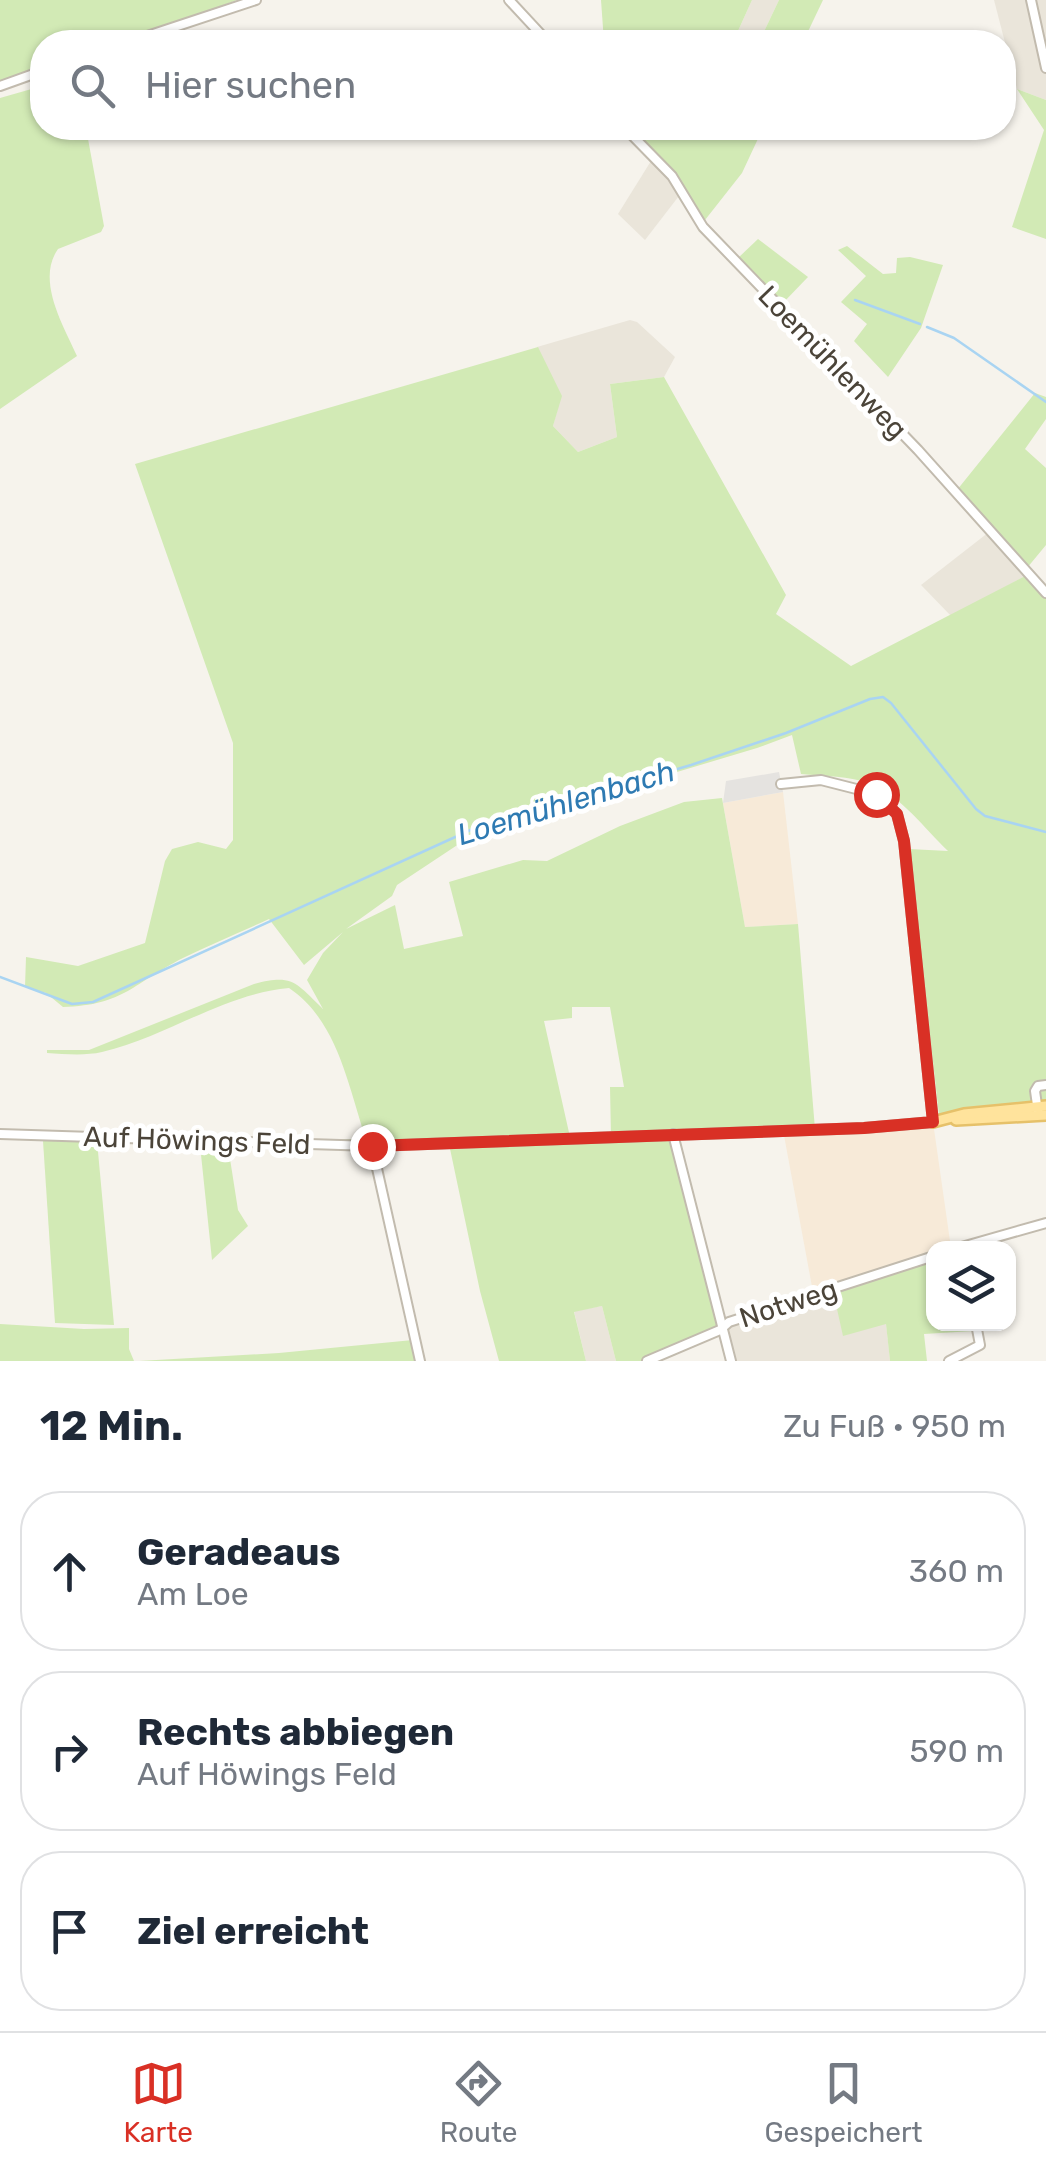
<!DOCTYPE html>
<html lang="de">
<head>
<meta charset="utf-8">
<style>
	:root { --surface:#fff; --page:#f2f2f3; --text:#1f2937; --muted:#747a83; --line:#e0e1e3; --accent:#d93025 }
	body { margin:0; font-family:Rubik,sans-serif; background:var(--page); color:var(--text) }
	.controls { position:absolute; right:30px; bottom:30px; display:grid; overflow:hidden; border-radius:20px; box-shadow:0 2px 8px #0004 }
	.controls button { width:90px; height:90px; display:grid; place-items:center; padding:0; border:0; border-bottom:2px solid var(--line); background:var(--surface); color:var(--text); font:50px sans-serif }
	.stop { position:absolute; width:30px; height:30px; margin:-22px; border:8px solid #d93025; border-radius:50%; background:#fff }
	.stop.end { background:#d93025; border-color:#fff; box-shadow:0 2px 10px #0008 }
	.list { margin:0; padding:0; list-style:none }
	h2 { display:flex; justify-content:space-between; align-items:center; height:130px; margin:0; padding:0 40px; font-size:42px }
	h2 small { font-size:32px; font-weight:400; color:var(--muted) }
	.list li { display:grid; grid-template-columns:65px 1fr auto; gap:30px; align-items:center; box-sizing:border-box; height:160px; margin:0 20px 20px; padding:0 20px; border:2px solid var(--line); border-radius:40px }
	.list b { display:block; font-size:38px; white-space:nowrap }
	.list p { margin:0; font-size:32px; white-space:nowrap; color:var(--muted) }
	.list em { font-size:32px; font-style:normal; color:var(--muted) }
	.icon { flex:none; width:55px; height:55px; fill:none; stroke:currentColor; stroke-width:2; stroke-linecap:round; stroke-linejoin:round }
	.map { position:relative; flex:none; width:1046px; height:1361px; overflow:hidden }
	.search { position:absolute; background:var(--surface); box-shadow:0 2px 8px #0004; left:30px; right:30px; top:30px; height:110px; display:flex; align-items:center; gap:25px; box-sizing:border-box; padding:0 35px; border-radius:40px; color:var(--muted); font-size:38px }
	.sheet { height:670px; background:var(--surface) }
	nav { display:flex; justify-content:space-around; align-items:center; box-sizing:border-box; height:140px; border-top:2px solid var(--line); background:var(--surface); font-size:28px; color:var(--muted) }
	nav a { display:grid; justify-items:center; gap:5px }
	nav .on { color:var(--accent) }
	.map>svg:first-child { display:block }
</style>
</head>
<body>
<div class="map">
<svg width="1046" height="1361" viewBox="0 0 1046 1361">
	<rect width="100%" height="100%" fill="#f6f3ec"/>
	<g fill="#eae5da">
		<path d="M752,0H779L759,42H733Z"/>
		<path d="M994,0H1046V100L1017,89Z"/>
		<path d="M651,161L682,192L645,240L618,214Z"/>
		<path d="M630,320L637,322L675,357L664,377L610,384L617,437L578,452L553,426L561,396L537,347Z"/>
		<path d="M989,532L1027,575L952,617L921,585Z"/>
		<path d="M833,1291L886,1323L890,1361H733L728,1326Z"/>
		<path d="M602,1306L616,1361H586L574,1311Z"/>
	</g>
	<g fill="#f7ead8">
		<path d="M783,792L798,924L745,927L723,803Z"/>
		<path d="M933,1122L951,1248H934L933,1254L813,1292L783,1130Z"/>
	</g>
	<g fill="#d2eab5" fill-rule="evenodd">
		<path d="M0,0H237L124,42H42V71L0,83Z"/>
		<path d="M601,0H752L733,42H604Z"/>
		<path d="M779,0H823L803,42H759Z"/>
		<path d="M42,86V128H86L104,226L101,232L58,249C36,280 63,325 77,356L0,409V98Z"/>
		<path d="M1017,89L1046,100V239L1012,227L1044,130Z"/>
		<path d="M630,128H763L742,173L705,220L700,221L672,176Z"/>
		<path d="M758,239L808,277L781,305L737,259Z"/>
		<path d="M847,246L883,274L896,273L897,258L910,257L943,265L921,328L888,377L854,341L867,324L841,302L866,276L838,250Z"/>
		<path d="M538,347L562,396L553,426L578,452L617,437L610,384L664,377L786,595L776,614L851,666L1027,575L1046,598V1101L939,1115L909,849L948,851C925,829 901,796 871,784C849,776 824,776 801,774L792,735L757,748L477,832L397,885L392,896L346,929L395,905L404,949L463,936L449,882L523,860L547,861L620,826L684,802L722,798L745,927L798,924L815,1129L673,1135L721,1325L641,1361H616L602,1306L574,1312L586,1361H499L480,1291L449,1144L447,1147L297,1140L366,1139C348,1086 338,1021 289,988C222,994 167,1037 102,1052C85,1056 64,1054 47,1053V1050H89L254,984C293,974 295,982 323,1009L307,980L323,953L343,932L304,965L269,919C241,932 211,944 183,958C133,983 125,1005 63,1007L46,993L25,987L26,957L78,966L145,943L165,861L172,849L198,842L226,849L233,840V743L135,464ZM572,1007H610L624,1087H610L611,1136L570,1137L544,1021L572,1018Z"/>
		<path d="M1035,393L1046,397V419L1025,449L1046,468V545L1027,568L957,490Z"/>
		<path d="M43,1141H97L114,1325L55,1323Z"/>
		<path d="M200,1145L228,1146L238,1210L248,1226L212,1260Z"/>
		<path d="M933,1258L934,1324H973L974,1331L924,1334L927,1361H890L886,1324L843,1336L833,1291Z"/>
		<path d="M0,1324L84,1329L129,1328V1349L134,1361H0Z"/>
		<path d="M413,1340L416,1361H139L279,1353Z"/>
	</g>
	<path fill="#e5e3e0" d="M779,772L783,792L723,803L726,781Z"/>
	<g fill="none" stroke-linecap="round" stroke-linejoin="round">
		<g stroke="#a9d4f2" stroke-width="2.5">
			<path d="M855,300L920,324"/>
			<path d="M927,327L954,338L1046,402"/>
			<path d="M0,977L72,1004L93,1002L475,828L691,765L786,733L870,699L883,697L891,703L976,809L985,816L1046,832"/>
		</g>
		<g stroke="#c2bbae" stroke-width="12">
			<g id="minor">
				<path d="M509,0L548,42"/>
				<path d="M1031,0L1046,68"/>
				<path d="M129,42L256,0"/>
				<path d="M0,86L42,71"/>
				<path d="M625,128L672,176L703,227L918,450L1046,593"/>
				<path d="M1038,1112L1035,1091L1038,1086L1046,1085"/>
				<path d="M0,1134L372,1146L864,1128L933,1122L904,841L897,814L876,794L821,780L781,784"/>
				<path d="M673,1134L731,1361"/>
				<path d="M372,1146L420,1361"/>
				<path d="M958,1248L1046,1223"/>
				<path d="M647,1361L720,1330L729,1322L934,1256"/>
				<path d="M949,1361L980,1345L976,1324"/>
			</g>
		</g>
		<g stroke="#e6c16a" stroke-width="14">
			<g id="major">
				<path d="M956,1120L1046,1115"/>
				<path d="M933,1122L964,1114L1046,1106"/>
			</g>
		</g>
		<use href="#minor" stroke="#fff" stroke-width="8"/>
		<use href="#major" stroke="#ffe39c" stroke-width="9"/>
	</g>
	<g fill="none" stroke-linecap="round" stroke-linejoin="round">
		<path stroke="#d93025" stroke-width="12" d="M372,1146L864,1128L933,1122L904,841L897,814L876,794"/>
	</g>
	<g text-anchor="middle" stroke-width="10" stroke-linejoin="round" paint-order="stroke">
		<g font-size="28" fill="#4b4439" stroke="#fff">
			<text transform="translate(833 362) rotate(46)" y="10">Loemühlenweg</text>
			<text transform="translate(197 1140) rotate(2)" y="10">Auf Höwings Feld</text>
			<text transform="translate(788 1303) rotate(-18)" y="10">Notweg</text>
		</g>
		<g font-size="30" font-style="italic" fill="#2e7ab2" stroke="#fff">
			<text transform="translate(566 803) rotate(-17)" y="10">Loemühlenbach</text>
		</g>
	</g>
</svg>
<div class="controls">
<button><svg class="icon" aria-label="layers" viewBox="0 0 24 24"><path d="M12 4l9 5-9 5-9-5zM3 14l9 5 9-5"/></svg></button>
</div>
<div class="stop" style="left:876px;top:794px"></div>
<div class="stop end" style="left:372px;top:1146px"></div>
<div class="search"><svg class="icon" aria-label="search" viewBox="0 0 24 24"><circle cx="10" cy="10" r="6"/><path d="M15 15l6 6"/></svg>Hier suchen</div>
</div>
<section class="sheet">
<h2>12 Min.<small>Zu Fuß · 950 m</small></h2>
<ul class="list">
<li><svg class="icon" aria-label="ahead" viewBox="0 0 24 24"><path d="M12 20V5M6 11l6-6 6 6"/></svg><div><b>Geradeaus</b><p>Am Loe</p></div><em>360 m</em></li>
<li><svg class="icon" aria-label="right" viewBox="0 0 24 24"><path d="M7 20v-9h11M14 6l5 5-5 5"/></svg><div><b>Rechts abbiegen</b><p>Auf Höwings Feld</p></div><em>590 m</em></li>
<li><svg class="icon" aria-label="arrive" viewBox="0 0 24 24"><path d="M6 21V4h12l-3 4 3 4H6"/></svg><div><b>Ziel erreicht</b></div></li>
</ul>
</section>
<nav>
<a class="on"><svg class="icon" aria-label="map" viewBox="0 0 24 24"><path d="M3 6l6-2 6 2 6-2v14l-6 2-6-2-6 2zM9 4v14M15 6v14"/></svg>Karte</a>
<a><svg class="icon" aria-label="directions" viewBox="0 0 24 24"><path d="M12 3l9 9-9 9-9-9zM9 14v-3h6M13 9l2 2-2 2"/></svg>Route</a>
<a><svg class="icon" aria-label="saved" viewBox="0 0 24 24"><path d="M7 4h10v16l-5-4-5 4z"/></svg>Gespeichert</a>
</nav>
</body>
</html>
